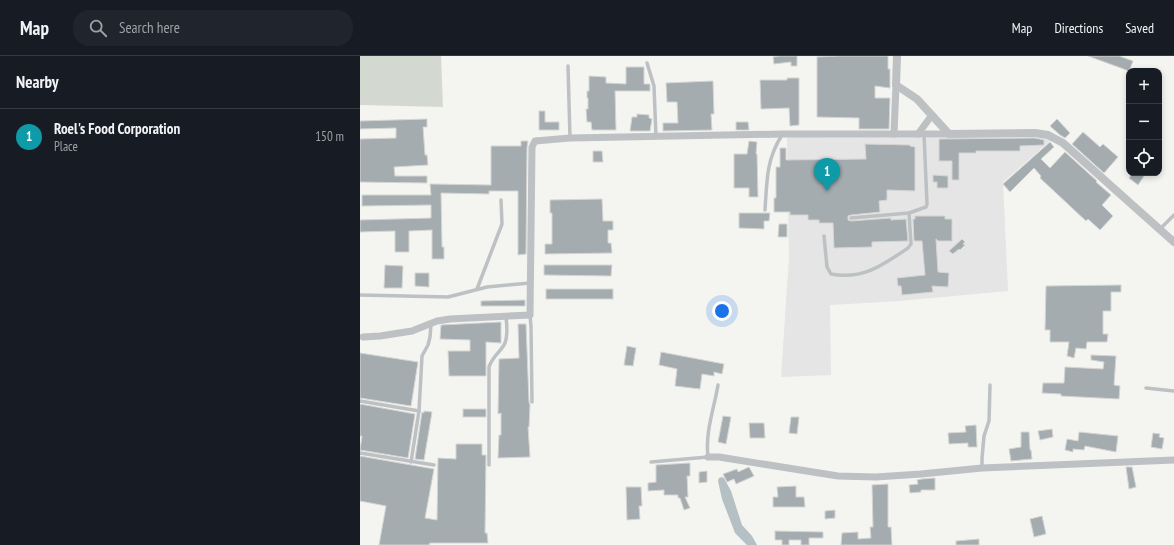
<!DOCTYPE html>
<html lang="en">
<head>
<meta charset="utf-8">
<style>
	:root { --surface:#171b24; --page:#20242c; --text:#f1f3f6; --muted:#9ea1a6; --line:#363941; --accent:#0b8043 }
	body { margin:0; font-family:"PT Sans Narrow",sans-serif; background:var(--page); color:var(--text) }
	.controls { position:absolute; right:12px; top:12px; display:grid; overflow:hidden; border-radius:8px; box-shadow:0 2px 6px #0003 }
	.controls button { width:36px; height:36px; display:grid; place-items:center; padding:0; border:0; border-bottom:1px solid var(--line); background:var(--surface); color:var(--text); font:20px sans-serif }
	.you { position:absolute; left:362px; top:255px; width:14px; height:14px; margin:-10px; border:3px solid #fff; border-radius:50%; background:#1a73e8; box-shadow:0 0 0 6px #1a73e833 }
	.badge { display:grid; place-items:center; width:26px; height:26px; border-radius:50%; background:var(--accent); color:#fff; font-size:13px; font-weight:700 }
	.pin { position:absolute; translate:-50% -33px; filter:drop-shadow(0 1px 2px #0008) }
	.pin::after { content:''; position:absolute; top:21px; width:14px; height:12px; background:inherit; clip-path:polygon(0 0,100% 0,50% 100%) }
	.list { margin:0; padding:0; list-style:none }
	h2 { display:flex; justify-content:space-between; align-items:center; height:52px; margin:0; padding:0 16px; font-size:17px }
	h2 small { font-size:13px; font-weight:400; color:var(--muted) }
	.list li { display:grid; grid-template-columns:26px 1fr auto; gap:12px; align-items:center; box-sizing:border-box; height:56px; padding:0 16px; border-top:1px solid var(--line) }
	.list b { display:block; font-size:15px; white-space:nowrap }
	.list p { margin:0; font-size:13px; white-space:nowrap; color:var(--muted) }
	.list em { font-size:13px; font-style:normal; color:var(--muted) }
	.icon { flex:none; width:22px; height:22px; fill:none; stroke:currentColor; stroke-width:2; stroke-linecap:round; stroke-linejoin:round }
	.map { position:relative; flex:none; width:814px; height:489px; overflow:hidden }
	header { display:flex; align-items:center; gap:24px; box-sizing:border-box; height:56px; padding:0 20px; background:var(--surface); border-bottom:1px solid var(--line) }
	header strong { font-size:19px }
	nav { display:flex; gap:22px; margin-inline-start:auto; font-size:14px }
	.search { width:280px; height:36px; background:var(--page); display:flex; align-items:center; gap:10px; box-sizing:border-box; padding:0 14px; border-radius:16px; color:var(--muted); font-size:15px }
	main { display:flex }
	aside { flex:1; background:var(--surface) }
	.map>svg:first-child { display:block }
</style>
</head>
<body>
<header>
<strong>Map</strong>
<div class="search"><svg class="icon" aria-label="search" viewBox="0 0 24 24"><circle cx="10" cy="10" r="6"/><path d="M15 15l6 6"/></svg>Search here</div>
<nav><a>Map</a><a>Directions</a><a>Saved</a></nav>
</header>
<main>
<aside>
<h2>Nearby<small></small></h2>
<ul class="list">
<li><span class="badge" style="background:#0f9aa8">1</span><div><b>Roel's Food Corporation</b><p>Place</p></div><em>150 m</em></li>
</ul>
</aside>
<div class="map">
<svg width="814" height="489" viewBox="0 0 814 489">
	<rect width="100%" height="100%" fill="#f4f4f0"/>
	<path fill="#e4e5e4" d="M427,81L688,82L690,85L643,126L648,235L539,245L470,249L471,319L421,321L429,202Z"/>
	<path fill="#d3d9d0" d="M0,0H81L83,51L0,49Z"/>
	<path fill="#b4c0c3" d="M362,421L364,422L371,435L382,469L392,480L397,489H387L375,477L372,469L362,443L358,425L359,422Z"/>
	<g fill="#a4acb0" stroke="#d5d5d3">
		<path d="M420,0H437V10H431V6L414,8L413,1Z"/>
		<path d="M480,0H528V13H530V32L515,30V42H530L529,73H499V62L457,61V1Z"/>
		<path d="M728,0H759L773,5L769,15Z"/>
		<path d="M266,11H284V28H290V35H255L256,74H232L231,66H227L226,53H228V42H227V35H229V20L246,21V27L266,28Z"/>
		<path d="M427,22H439V69L430,70L429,52L401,53L400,24H427Z"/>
		<path d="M353,25L354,58H351L352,74L303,75V67H318L317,46H307L306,27Z"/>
		<path d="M179,55H185V66H199V74H179Z"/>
		<path d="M277,58L289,59V62L292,63L290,75H270L272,61H277Z"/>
		<path d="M67,63V71H63L65,99H67L68,109L34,111L35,120H67V127L0,126V83L36,82V72L0,73V65Z"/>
		<path d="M697,63L710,77L705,82L700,79L690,70Z"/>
		<path d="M376,66H388L389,74H376Z"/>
		<path d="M723,76L740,91L743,88L758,101L744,117L712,88Z"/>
		<path d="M675,82L684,84V89L660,90V95H616V97H599V124H592V105H579V83Z"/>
		<path d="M161,85H168L167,91L166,198L158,199V135H129V138L81,137L82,191H84V203H72V174L49,175V196H35V175L0,176V164L71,162V149L2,150V139H71L70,128L131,129V90H161Z"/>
		<path d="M389,85L397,86L396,98H397L398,141H389V132H374V98H387Z"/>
		<path d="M690,86L694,91L681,103L690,112L705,96L737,125L736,126L751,139L742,149L753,160L740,174L728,163L726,165L680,122L681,120L674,112L650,136L643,128Z"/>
		<path d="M505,88L550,89V90L555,91V135L527,134V144L519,145L520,156L491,159L488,160V164L491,165L531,162V164L546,163L548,185L512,186V191L474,192L473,167H459V164H448V159H430V156H414V142H416V111H420V92H426V104L506,103Z"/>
		<path d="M233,95H242L243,106H233Z"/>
		<path d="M773,117H786L778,129L769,122Z"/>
		<path d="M573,119L588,120V132H577V126H573Z"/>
		<path d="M242,143L243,165H253V174H248V187H251L252,197L185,198V188H192V157H190V144Z"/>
		<path d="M379,157H410L409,165H404V173L379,172Z"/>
		<path d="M555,160H585V163H592V185H578L576,183L578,216L589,217L588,231L572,230L573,236L542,239L541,230H538L537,222L565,219L562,185H554L553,163H555Z"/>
		<path d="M419,168H427V181H418Z"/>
		<path d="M602,183L605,186L603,188L605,189L600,194L599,193L593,198L589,195Z"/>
		<path d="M25,209L43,210L42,232H24Z"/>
		<path d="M184,209H252L251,220L184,219Z"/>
		<path d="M55,217H69V231L55,230Z"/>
		<path d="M761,229V236H751V255H743V278H748L747,286H727L726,293L716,292L714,302L707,300L709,286H690V274H685L686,230Z"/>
		<rect x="186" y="233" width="67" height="10"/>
		<path d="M165,244V250H121V245Z"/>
		<path d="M141,266V287L126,286V320H89L88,295H110V284L80,283L81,269Z"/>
		<path d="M158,268H166L169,346L170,349L169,371H168L170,401L138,402L139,379H141V357L138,358L139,303L159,302Z"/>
		<path d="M267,290L276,292L273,310L264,309Z"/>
		<path d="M301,296L364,308L362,318L354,316V320L342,318L340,333L315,330L317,313L299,309Z"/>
		<path d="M0,297L58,306L51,350L0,342Z"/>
		<path d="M731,299L756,300L754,329L760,330L759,343L701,340V338L682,337L683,327H704L705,311L743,313L744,306L731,304Z"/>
		<path d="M0,348L55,358L48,402L0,394L2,380H0Z"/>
		<rect x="103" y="353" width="23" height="8"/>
		<path d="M64,355L72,356L64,404L55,403L62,356L64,357Z"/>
		<path d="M363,360L371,361L366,388L358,386Z"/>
		<path d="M431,361H439L437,378L429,377Z"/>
		<path d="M389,367H404L405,382H390Z"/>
		<path d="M616,369L617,391H608V387L589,388L588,377L606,376L605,370Z"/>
		<path d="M692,373L693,381L680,384L678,375Z"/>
		<path d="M661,376H669L670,394H671L672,403L651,405L649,393L661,391Z"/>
		<path d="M719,376L758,380L756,396L725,390L724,394L713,393V396L705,394L707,383L718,385Z"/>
		<path d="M793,377L800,378L799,381L804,382L802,393L791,391Z"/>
		<path d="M96,388H122V399H126L125,477H127L128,487H70L69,489H19L26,450L0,445V400L74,413L65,462L77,464L78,402L96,403Z"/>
		<path d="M330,407V420H327L328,441H325L330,452L324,454L320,442H318V439H304V434L288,435V427L296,426V409Z"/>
		<path d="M389,411L394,420L376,428L374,423L367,426L363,418L377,413L378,416Z"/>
		<path d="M766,411H772L776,431L769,433Z"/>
		<path d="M347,415V426L339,427V416Z"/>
		<path d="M575,422V434H561V436L550,437L549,429L558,428L557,424L562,423Z"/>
		<path d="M528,428V471H531L532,489H481L482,477L498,476V483L511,482L510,471H513L512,429Z"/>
		<path d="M436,430V441H444L445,451H413V441H418L417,431Z"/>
		<path d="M266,431H281L282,450H279L280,463L267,464Z"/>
		<path d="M475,454V462L465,463V455Z"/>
		<path d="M682,460L686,478L674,481L670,463Z"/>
		<path d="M415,475L463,476V482H449V489H441V484H429V489H422V484H415Z"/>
		<path d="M619,483V489H596V485Z"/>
	</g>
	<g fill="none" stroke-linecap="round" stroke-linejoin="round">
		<g stroke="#bdc1c4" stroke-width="3.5">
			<path d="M287,7L294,30L296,81"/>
			<path d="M208,10L210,82"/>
			<path d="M405,154C407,125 406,104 422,79"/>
			<path d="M491,162L549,157L566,151L567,148L564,78"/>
			<path d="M800,173L814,159"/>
			<path d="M464,180L467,211L471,218C503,224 523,209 548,192L551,188L549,157"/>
			<path d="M117,233L142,168L141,144"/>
			<path d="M0,239L88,241L127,231L170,227"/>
			<path d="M170,259L171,271L172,346"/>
			<path d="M786,332L814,335"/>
			<path d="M0,345L59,355"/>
			<path d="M0,397L74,409"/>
			<path d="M51,406L59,355L62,300L68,289L70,281L71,268"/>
			<path d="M291,406L348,401C345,376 354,353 358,329"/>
			<path d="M129,409V311C133,299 141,296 145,287C148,279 147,269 146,261"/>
			<path d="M622,412V402L624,380L629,365L630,329"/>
		</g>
		<g stroke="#bdc1c4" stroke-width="7">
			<path d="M534,78L536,29"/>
			<path d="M558,78L572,59"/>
			<path d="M3,281L20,280L52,275L77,265L90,263L170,259L172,91L175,85L210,82L423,78H589"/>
			<path d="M348,401H359L478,420L516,421L561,418L622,412L814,404"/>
		</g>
		<path stroke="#bdc1c4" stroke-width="8" d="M537,0L536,29L557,43L589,78L675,77L688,79L703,87L814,186"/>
	</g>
</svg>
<div class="controls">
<button>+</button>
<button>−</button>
<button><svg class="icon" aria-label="locate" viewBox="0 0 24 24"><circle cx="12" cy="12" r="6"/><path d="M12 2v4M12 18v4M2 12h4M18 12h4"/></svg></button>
</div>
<div class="you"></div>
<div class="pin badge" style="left:467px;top:135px;background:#0f9aa8">1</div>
</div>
</main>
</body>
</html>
